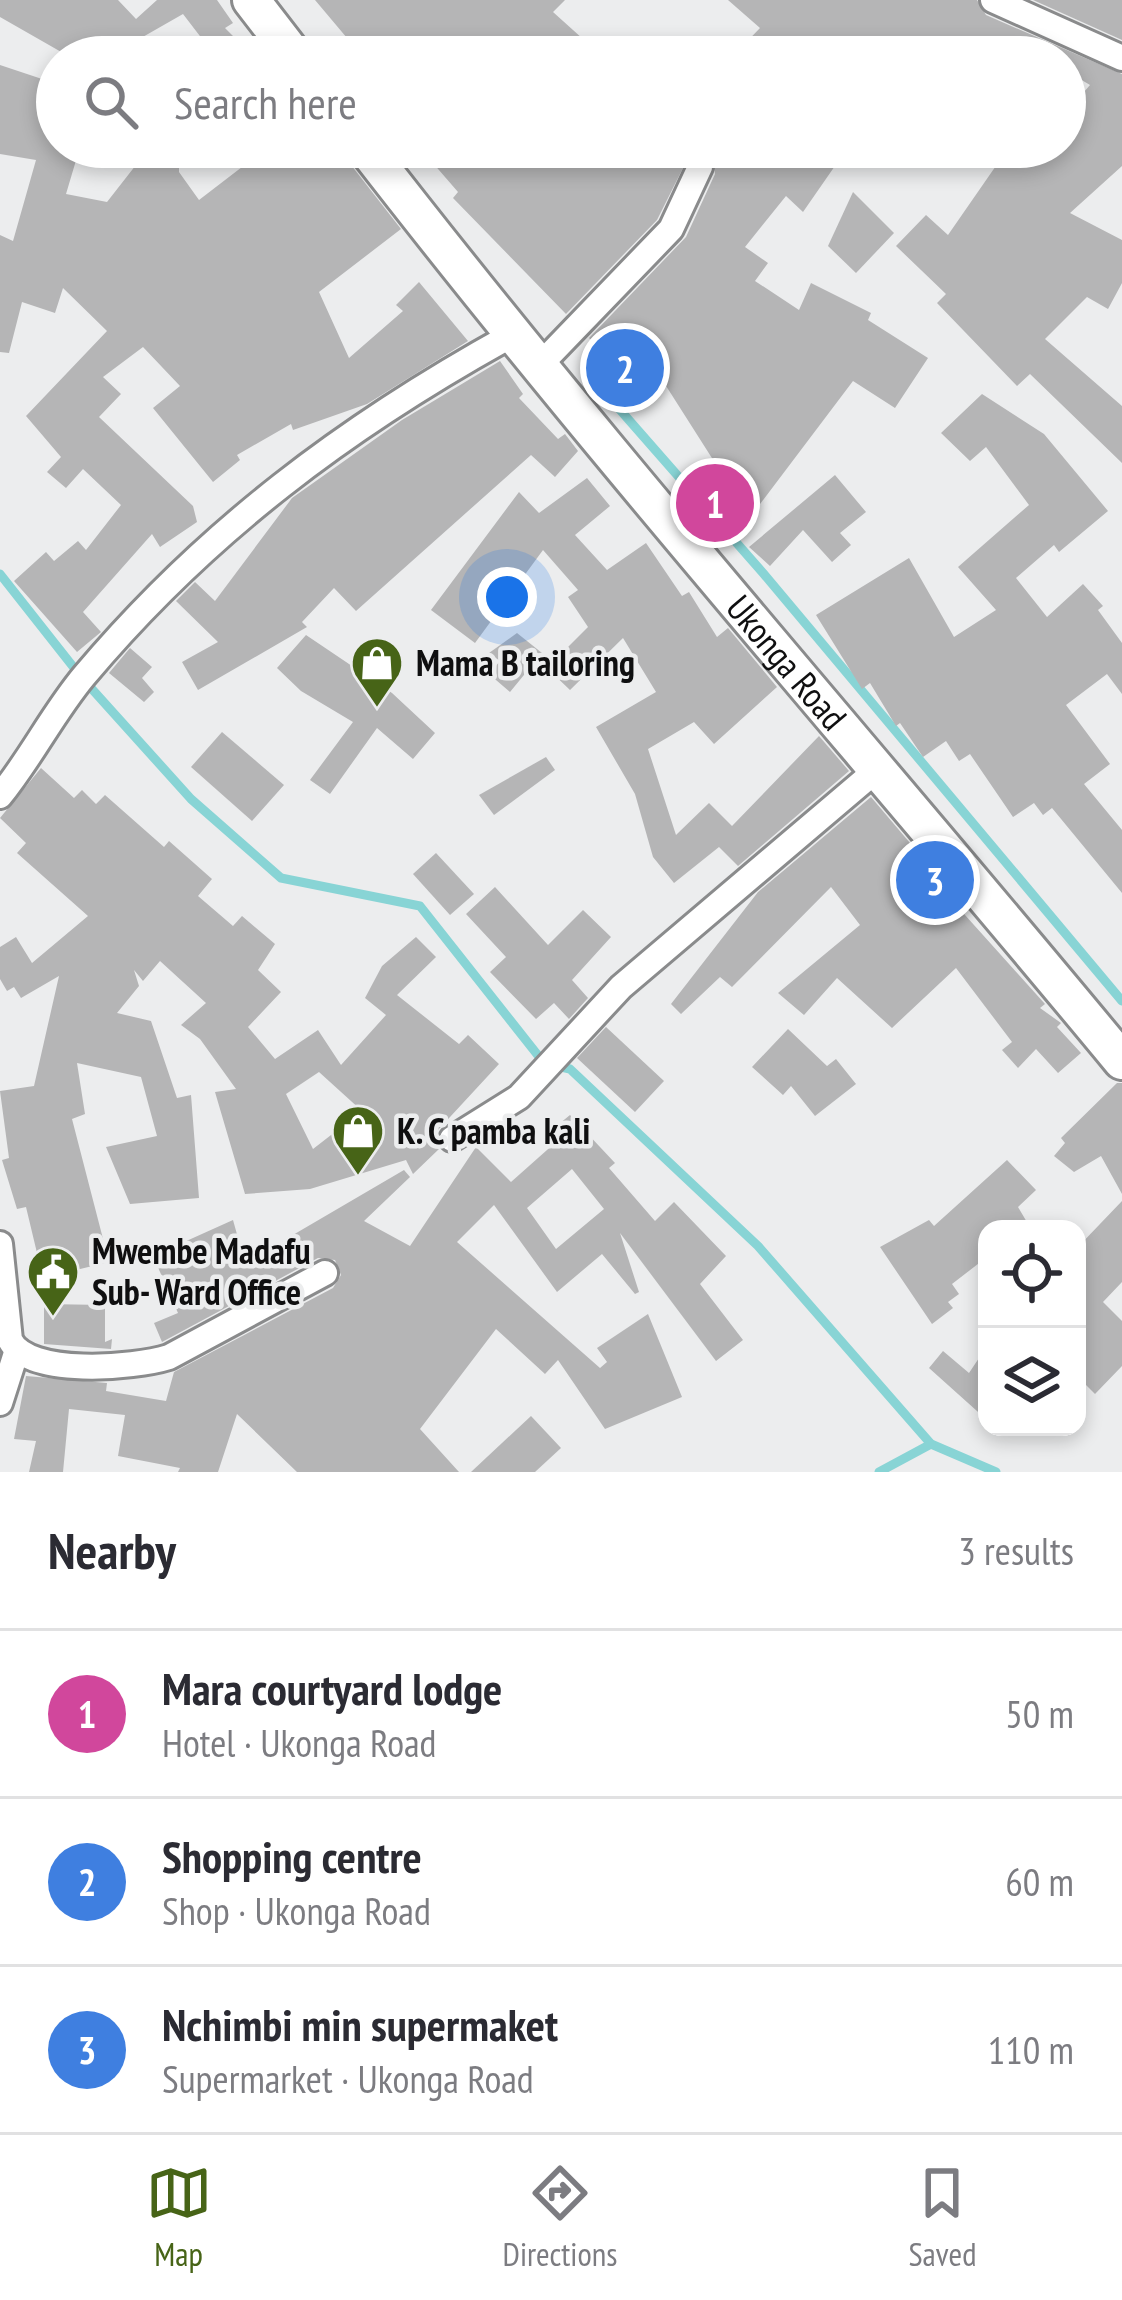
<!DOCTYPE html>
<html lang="en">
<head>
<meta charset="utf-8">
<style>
	:root { --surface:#fff; --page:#f2f2f3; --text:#2b2b33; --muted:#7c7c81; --line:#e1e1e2; --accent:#476417 }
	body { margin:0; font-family:"PT Sans Narrow",sans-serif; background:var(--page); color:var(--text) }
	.controls { position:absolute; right:36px; bottom:36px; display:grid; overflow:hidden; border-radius:24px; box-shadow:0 6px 18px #0003 }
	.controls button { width:108px; height:108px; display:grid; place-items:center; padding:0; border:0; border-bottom:3px solid var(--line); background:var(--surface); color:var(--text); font:60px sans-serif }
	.you { position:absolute; left:507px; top:597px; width:42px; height:42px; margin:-30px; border:9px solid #fff; border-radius:50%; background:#1a73e8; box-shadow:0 0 0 18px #1a73e833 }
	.badge { display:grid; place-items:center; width:78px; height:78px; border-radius:50%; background:var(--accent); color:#fff; font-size:39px; font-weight:700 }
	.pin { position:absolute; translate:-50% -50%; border:6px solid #fff; box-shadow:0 3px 12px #0006 }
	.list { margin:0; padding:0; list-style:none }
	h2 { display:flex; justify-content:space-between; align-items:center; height:156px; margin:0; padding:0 48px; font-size:51px }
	h2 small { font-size:39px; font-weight:400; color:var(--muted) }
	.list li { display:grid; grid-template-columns:78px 1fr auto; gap:36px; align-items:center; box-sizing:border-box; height:168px; padding:0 48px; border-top:3px solid var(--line) }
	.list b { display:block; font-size:45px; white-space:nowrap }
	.list p { margin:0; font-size:39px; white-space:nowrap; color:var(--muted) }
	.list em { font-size:39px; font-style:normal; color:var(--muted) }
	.icon { flex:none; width:66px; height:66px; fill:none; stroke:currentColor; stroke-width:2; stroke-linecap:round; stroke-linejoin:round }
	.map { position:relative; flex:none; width:1122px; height:1472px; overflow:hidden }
	.search { position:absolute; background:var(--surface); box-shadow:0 6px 18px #0003; left:36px; right:36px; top:36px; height:132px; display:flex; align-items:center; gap:30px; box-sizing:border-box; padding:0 42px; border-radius:66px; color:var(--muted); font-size:45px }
	.sheet { height:660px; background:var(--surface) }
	nav { display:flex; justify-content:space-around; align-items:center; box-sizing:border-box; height:168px; border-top:3px solid var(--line); background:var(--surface); font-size:33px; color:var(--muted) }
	nav a { display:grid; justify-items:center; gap:6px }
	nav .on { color:var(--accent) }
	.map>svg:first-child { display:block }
</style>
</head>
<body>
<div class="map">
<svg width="1122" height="1472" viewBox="0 0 1122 1472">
	<rect width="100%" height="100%" fill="#ecedee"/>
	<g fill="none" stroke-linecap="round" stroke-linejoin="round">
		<g stroke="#88d4d5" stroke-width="9">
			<path d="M593,379L763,573L1122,1001"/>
			<path d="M0,574L82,678L191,799L281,878L420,906L544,1063L570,1069L758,1246L931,1444L996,1472"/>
			<path d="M879,1472L931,1444"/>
		</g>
	</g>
	<g fill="#b5b5b6" fill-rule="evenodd">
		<path d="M0,0H118L136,19L157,0H217L233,23L225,28L240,43L226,57H216L183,14L134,42V57H70L0,17Z"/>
		<path d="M315,0H565L553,12L603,57H363Z"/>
		<path d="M728,0H977L986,15L1122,74V166L1070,213L1122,240V283L1108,309L1087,297L1045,339L1122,406V463L1030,374L1017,386L937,303L946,294L896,246L926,215L948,235L1009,147H1065V114L1090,85L1065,70V57H825L811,45L799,57H732L760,28Z"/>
		<path d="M1033,0H1122V40Z"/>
		<path d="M0,65L57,84V147H80L66,194L107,202L150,147H179V172L199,200L268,147H337L401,229L319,292L349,358L403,311L396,305L419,282L468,341L367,404L293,430L291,424L237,455L240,460L213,482L153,408L180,386L143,347L103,377L121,394L99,417L193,506L197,522L160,547L152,534L83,612L101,632L77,652L14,581L46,552L54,561L78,541L86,550L121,505L83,469L66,488L47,472L61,457L26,416L107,331L63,288L55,313L22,302L9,353L0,352V235L13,241L36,160L0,154Z"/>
		<path d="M419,147H603L617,161L631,147H819L837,163L803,212L786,196L745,247L768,263L755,281L799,310L811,283L871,313L868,320L928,358L895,408L853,381L757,508L717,466L654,367L638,385L589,338L686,237L715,174L713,157L700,151L690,154L657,220L566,314L453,198L458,192Z"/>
		<path d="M853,192L894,233L856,273L828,246Z"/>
		<path d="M500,361L523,394L519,398L558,439L565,434L578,451L555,477L531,455L356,611L334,588L302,622L307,627L198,690L182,662L218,642L176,601L195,582L215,601L292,498L402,420Z"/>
		<path d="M982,394L1044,434L1108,511L1059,552L1054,545L1016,578L1047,617L1083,584L1103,606L1098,610L1122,643V694L1107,674L1066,705L1110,764L1084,784L1122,830V893L1052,808L1043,815L1034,803L1013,817L970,754L959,761L946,741L923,757L900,723L896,726L870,683L862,689L816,615L909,558L954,637L996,610L958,567L1029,505L986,447L970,461L941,433Z"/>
		<path d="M835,475L866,512L840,533L851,545L832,562L803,530L770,566L749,547Z"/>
		<path d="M587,478L610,506L575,535L607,570L646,543L682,596L689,592L717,637L728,628L777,687L714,744L694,722L648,749L676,835L709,803L732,826L819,736L849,771L738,866L719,847L674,883L653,857L635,794L596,727L656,692L623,638L570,690L547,668L588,627L568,597L578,590L543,550L475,643L431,610L519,492L539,513Z"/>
		<path d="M517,633L542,653L510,692L489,674L500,661L489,653Z"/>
		<path d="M306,635L392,693L435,733L413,759L377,728L330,794L310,780L353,722L301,691L277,668Z"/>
		<path d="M130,648L152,667L142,678L154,692L144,702L109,673Z"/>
		<path d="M222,732L284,785L252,821L191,767Z"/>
		<path d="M546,757L555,770L494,815L479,795Z"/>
		<path d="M41,768L74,798L82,790L96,804L105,795L164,847L169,841L212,879L198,896L233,926L242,916L275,944L258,970L281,992L248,1027L275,1059L318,1030L341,1065L386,1015L365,998L382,966L416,937L436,957L397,995L459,1044L468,1035L499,1064L438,1130L439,1149L413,1174L406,1160L310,1189L245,1194L215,1092L236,1089L200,1039L181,1025L206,1003L160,961L143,981L134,970L139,986L117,1013L151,1021L177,1098L191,1095L199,1198L130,1204L106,1147L157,1136L141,1077L77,1063L85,1114L72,1119L109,1262L43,1278L26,1207L17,1209L2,1160L9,1158L0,1091L34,1086L59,976L21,998L14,987L7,991L0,979V947L16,937L32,963L88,916L17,853L26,843L0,818ZM319,1072L362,1111L313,1149L286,1094Z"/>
		<path d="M871,797L960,902L956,905L1045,1004L1040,1008L1061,1023L1057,1027L1081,1053L1058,1073L1036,1049L1018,1068L1002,1050L1012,1042L956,968L892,1028L837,978L804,1015L778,993L860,925L831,887L732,987L720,977L681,1014L671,1004L758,892Z"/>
		<path d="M436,853L474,894L450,915L413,874Z"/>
		<path d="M495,887L548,945L583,910L611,937L572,980L588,998L569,1019L554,1003L536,1019L490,972L506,957L466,914Z"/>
		<path d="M606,1027L664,1081L635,1112L577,1058Z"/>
		<path d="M788,1029L827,1066L836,1059L856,1084L815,1116L791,1086L783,1095L752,1067Z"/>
		<path d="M1117,1083H1122V1194L1101,1156L1074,1172L1054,1156L1065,1143L1061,1138Z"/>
		<path d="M570,1115L615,1163L609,1168L655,1221L674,1202L726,1256L700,1284L743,1340L716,1361L620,1233L639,1292L635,1294L602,1254L557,1292L494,1205L457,1242L600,1368L607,1362L597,1348L648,1314L682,1397L605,1429L558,1360L545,1374L496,1329L420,1429L459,1472H297L237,1414L218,1472H178L180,1468L118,1456L125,1415L69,1409L63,1472H29L36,1441L14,1439L26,1376L107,1383L106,1391L166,1401L174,1372L333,1288L341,1275L335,1260L318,1258L162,1342L154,1323L178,1313L153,1256L233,1220L245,1263L404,1170L410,1177L364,1221L410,1246L476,1147L511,1182L556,1142L548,1133ZM572,1169L604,1209L556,1249L527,1208Z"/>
		<path d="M1007,1160L1036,1190L1018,1207L1031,1229H987V1257L952,1284L959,1294L948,1302L953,1308L932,1324L880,1247L929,1220L934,1226Z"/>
		<path d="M1122,1201V1282L1103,1302L1122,1321V1366L1095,1394L1077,1376V1248Z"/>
		<path d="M44,1304L105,1305V1342L112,1339L111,1349L44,1344Z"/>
		<path d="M987,1346V1420L929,1368L943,1351L969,1373Z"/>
		<path d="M531,1416L561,1448L535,1472H471Z"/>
	</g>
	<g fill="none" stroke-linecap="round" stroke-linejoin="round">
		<g stroke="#8a8b8c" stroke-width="30">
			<g id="street">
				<path d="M993,0L1122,58"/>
				<path d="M537,368L671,229L700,167"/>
				<path d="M0,796C31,758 53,713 84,676C206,531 347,426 512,335"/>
				<path d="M452,1139L519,1097L621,987L880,767"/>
				<path d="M0,1244L10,1340C28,1377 134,1368 169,1357L325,1273"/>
				<path d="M0,1403L16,1353"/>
			</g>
		</g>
		<g stroke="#8a8b8c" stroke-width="42">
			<g id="secondary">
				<path d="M251,0L295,57"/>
				<path id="s1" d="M365,147C607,460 870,756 1122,1061"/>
			</g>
		</g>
		<use href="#street" stroke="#fff" stroke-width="24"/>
		<use href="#secondary" stroke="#fff" stroke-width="36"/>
	</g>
	<defs>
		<g id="shop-pin" transform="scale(2.7)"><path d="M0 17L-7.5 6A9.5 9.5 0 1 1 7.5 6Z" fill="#476417" stroke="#ecedee"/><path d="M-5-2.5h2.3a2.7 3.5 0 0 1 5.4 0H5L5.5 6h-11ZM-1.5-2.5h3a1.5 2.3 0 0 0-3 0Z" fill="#fff"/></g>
		<g id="civic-pin" transform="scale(2.7)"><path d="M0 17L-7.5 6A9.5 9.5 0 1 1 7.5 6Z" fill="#476417" stroke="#ecedee"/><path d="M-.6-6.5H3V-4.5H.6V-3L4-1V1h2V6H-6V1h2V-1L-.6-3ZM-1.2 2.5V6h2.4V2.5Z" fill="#fff"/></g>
	</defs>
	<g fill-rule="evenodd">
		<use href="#shop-pin" x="377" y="663"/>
		<use href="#shop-pin" x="358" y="1131"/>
		<use href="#civic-pin" x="53" y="1272"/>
	</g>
	<g text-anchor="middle" stroke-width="9" stroke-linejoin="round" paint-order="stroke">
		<g font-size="36" fill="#0f0f10" stroke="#ecedee">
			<text dy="13" stroke="none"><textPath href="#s1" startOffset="666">Ukonga Road</textPath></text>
		</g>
		<g font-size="36" font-weight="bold" fill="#0f0f10" stroke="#ecedee" text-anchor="start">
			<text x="416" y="676">Mama B tailoring</text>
			<text x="397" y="1144">K. C pamba kali</text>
			<text x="92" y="1264">Mwembe Madafu<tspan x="92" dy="41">Sub- Ward Office</tspan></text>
		</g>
	</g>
</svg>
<div class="controls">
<button><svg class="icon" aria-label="locate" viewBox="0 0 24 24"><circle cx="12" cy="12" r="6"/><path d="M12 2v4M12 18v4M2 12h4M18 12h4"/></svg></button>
<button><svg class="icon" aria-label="layers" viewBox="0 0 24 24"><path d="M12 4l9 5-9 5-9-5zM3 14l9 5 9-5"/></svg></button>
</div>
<div class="you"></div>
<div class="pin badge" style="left:715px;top:503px;background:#d1479c">1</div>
<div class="pin badge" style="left:625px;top:368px;background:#3f7fe0">2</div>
<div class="pin badge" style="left:935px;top:880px;background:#3f7fe0">3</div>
<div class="search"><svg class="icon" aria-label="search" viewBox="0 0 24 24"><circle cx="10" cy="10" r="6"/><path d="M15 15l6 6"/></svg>Search here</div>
</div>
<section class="sheet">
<h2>Nearby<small>3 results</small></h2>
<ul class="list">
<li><span class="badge" style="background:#d1479c">1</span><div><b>Mara courtyard lodge</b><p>Hotel · Ukonga Road</p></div><em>50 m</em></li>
<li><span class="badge" style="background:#3f7fe0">2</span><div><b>Shopping centre</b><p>Shop · Ukonga Road</p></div><em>60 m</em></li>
<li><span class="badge" style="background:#3f7fe0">3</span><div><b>Nchimbi min supermaket</b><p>Supermarket · Ukonga Road</p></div><em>110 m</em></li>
</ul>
</section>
<nav>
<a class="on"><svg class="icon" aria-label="map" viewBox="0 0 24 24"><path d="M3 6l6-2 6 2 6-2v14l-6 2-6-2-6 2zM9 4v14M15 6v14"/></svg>Map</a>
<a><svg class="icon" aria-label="directions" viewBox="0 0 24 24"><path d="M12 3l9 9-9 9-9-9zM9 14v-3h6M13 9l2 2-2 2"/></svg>Directions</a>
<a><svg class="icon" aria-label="saved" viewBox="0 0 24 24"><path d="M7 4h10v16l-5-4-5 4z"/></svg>Saved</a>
</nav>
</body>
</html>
